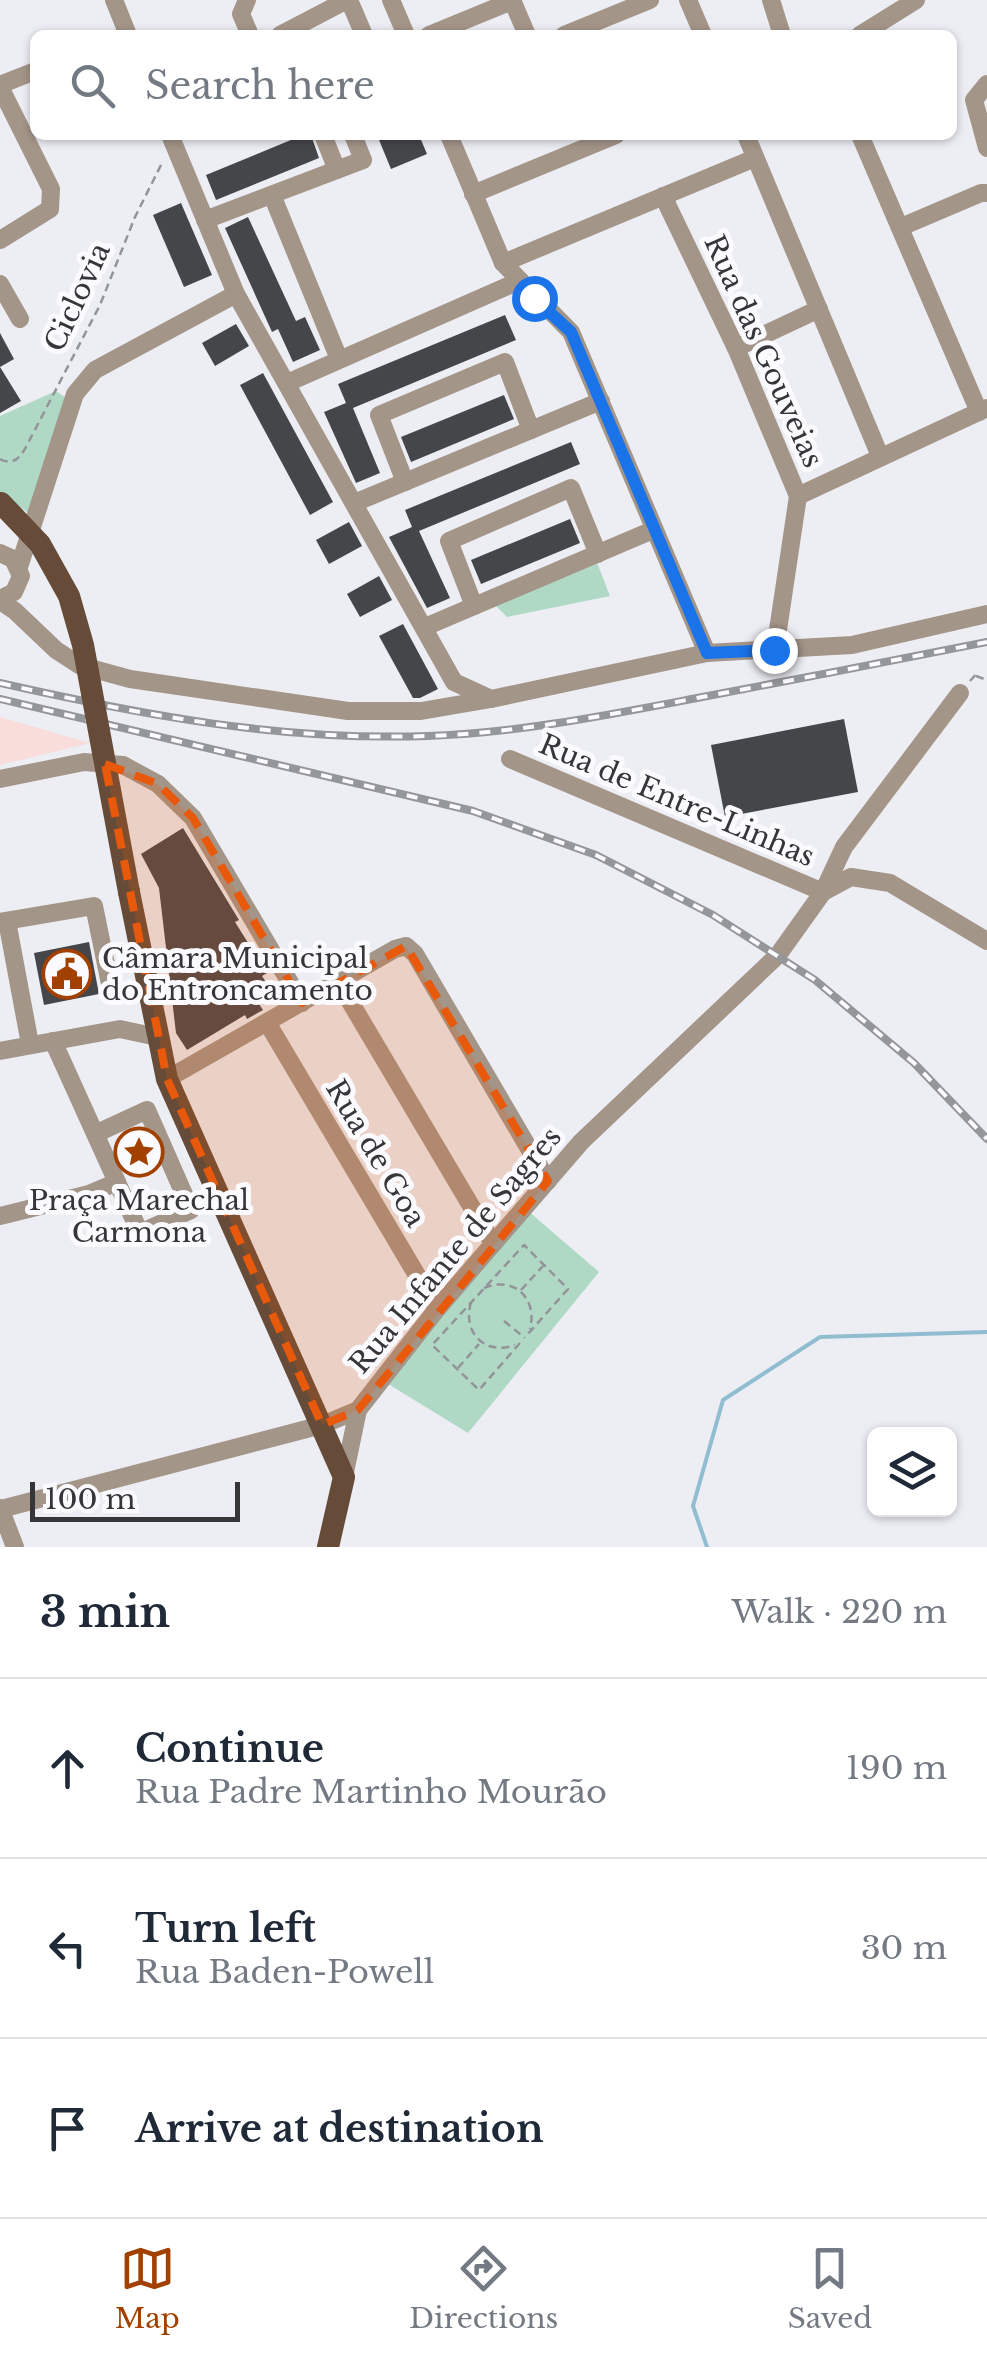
<!DOCTYPE html>
<html lang="en">
<head>
<meta charset="utf-8">
<style>
	:root { --surface:#fff; --page:#f6f6f7; --text:#1f2937; --muted:#747a83; --line:#e0e1e3; --accent:#a24000 }
	body { margin:0; font-family:"Libre Baskerville",serif; background:var(--page); color:var(--text) }
	.controls { position:absolute; right:30px; bottom:30px; display:grid; overflow:hidden; border-radius:15px; box-shadow:0 2px 8px #0004 }
	.controls button { width:90px; height:90px; display:grid; place-items:center; padding:0; border:0; border-bottom:2px solid var(--line); background:var(--surface); color:var(--text); font:50px sans-serif }
	.scale { position:absolute; left:30px; bottom:25px; width:210px; box-sizing:border-box; padding-left:10px; border:5px solid #363639; border-top:0; font-size:28px; line-height:35px; white-space:nowrap; color:#363639; -webkit-text-stroke:8px #fbfbff; paint-order:stroke }
	.stop { position:absolute; width:30px; height:30px; margin:-22px; border:8px solid #1a73e8; border-radius:50%; background:#fff }
	.stop.end { background:#1a73e8; border-color:#fff; box-shadow:0 2px 10px #0008 }
	.list { margin:0; padding:0; list-style:none }
	h2 { display:flex; justify-content:space-between; align-items:center; height:130px; margin:0; padding:0 40px; font-size:42px }
	h2 small { font-size:32px; font-weight:400; color:var(--muted) }
	.list li { display:grid; grid-template-columns:65px 1fr auto; gap:30px; align-items:center; box-sizing:border-box; height:180px; padding:0 40px; border-top:2px solid var(--line) }
	.list b { display:block; font-size:38px; white-space:nowrap }
	.list p { margin:0; font-size:32px; white-space:nowrap; color:var(--muted) }
	.list em { font-size:32px; font-style:normal; color:var(--muted) }
	.icon { flex:none; width:55px; height:55px; fill:none; stroke:currentColor; stroke-width:2; stroke-linecap:round; stroke-linejoin:round }
	.map { position:relative; flex:none; width:987px; height:1547px; overflow:hidden }
	.search { position:absolute; background:var(--surface); box-shadow:0 2px 8px #0004; left:30px; right:30px; top:30px; height:110px; display:flex; align-items:center; gap:25px; box-sizing:border-box; padding:0 35px; border-radius:15px; color:var(--muted); font-size:38px }
	.sheet { height:670px; background:var(--surface) }
	nav { display:flex; justify-content:space-around; align-items:center; box-sizing:border-box; height:140px; border-top:2px solid var(--line); background:var(--surface); font-size:28px; color:var(--muted) }
	nav a { display:grid; justify-items:center; gap:5px }
	nav .on { color:var(--accent) }
	.map>svg:first-child { display:block }
</style>
</head>
<body>
<div class="map">
<svg width="987" height="1547" viewBox="0 0 987 1547">
	<rect width="100%" height="100%" fill="#edeef4"/>
	<path fill="#f8ddda" d="M0,717L90,743L0,765Z"/>
	<g fill="#b0d9c5">
		<path d="M56,391L72,402L33,516L0,494V416Z"/>
		<path d="M596,560L610,596L507,617L496,606L498,599Z"/>
		<path d="M527,1210L599,1272L468,1433L385,1382Z"/>
	</g>
	<g fill="none" stroke-linecap="round" stroke-linejoin="round">
		<path stroke="#91bdd1" stroke-width="4" d="M707,1547L693,1506L723,1400L820,1337L987,1332"/>
	</g>
	<g fill="#45464a">
		<path d="M303,135H311L319,158L216,200L206,175Z"/>
		<path d="M377,135H419L427,154L391,169Z"/>
		<path d="M181,203L212,275L184,287L153,215Z"/>
		<path d="M248,217L296,321L305,317L320,350L293,362L278,329L272,332L225,228Z"/>
		<path d="M505,315L516,340L353,408L380,473L356,483L324,412L346,403L338,384Z"/>
		<path d="M236,324L249,346L215,366L202,343Z"/>
		<path d="M0,333L14,359L0,367L21,401L0,413Z"/>
		<path d="M263,373L333,502L310,515L240,385Z"/>
		<path d="M504,395L514,419L411,462L401,437Z"/>
		<path d="M571,442L580,464L419,531L450,598L427,608L389,537L412,527L405,510Z"/>
		<path d="M570,519L580,543L481,584L471,560Z"/>
		<path d="M349,522L362,546L329,564L316,540Z"/>
		<path d="M379,576L392,600L360,617L347,594Z"/>
		<path d="M403,624L438,689L420,698H413L379,636Z"/>
		<path d="M844,719L858,792L725,817L711,745Z"/>
		<path d="M183,828L239,920L235,922L267,973L262,976L273,993L259,1004L263,1010L247,1019L245,1015L187,1050L176,1033L159,888L141,854Z"/>
		<path d="M89,942L99,994L44,1005L34,953Z"/>
	</g>
	<g fill="none" stroke-linecap="round" stroke-linejoin="round">
		<g stroke="#939498" stroke-width="2.5" stroke-dasharray="8 5" stroke-linecap="butt">
			<path d="M0,459C15,467 22,455 28,443L100,305L135,217L163,161"/>
			<path d="M976,676L987,680"/>
			<path d="M970,681L978,672"/>
			<path d="M484,1288C514,1275 538,1299 530,1329"/>
			<path d="M521,1290L543,1266"/>
			<path d="M471,1302C462,1333 485,1356 515,1345"/>
			<path d="M504,1321L525,1338"/>
			<path d="M520,1343L479,1390L432,1345L524,1245L568,1289L527,1335"/>
			<path d="M458,1368L479,1344"/>
		</g>
		<g stroke="#a49589" stroke-width="18">
			<path d="M114,0L128,35"/>
			<path d="M247,0L241,14L250,35"/>
			<path d="M349,0L364,35"/>
			<path d="M391,0L406,35"/>
			<path d="M512,0L527,35"/>
			<path d="M688,0L703,35"/>
			<path d="M771,0L782,35"/>
			<path d="M280,35L347,0"/>
			<path d="M429,35L512,1"/>
			<path d="M564,35L650,0"/>
			<path d="M860,35L916,0"/>
			<path d="M987,84L974,100L987,148"/>
			<path d="M0,85L35,71"/>
			<path d="M0,87L51,189L50,209L0,240"/>
			<path d="M170,135L236,294L454,682L491,699L707,653L852,645L987,614"/>
			<path d="M323,135L337,170"/>
			<path d="M449,135L503,263L571,332L707,653"/>
			<path d="M746,135L880,456"/>
			<path d="M860,135L979,412"/>
			<path d="M473,194L616,135"/>
			<path d="M272,195L339,359"/>
			<path d="M663,196L736,348L798,496L775,650"/>
			<path d="M205,220L363,160L353,135"/>
			<path d="M901,227L981,193H987"/>
			<path d="M503,263L755,158"/>
			<path d="M0,284L20,319"/>
			<path d="M736,348L819,309"/>
			<path d="M287,383L519,281"/>
			<path d="M405,482L379,415L505,362L531,430"/>
			<path d="M798,496L987,408"/>
			<path d="M354,503L601,401"/>
			<path d="M0,553L13,559L21,576L14,592L0,599"/>
			<path d="M19,567L75,394L95,370L236,294"/>
			<path d="M0,601L15,611L56,650L79,665L130,679L348,711H421L491,699"/>
			<path d="M474,606L449,541L571,488L598,554"/>
			<path d="M425,627L653,530"/>
			<path d="M510,759L823,892L844,847L960,693"/>
			<path d="M0,779L84,762L123,765L158,784L193,818L302,1003"/>
			<path d="M7,921L30,1044"/>
			<path d="M0,922L94,906L110,984"/>
			<path d="M339,983L493,1243"/>
			<path d="M268,1024L437,1309"/>
			<path d="M53,1041L140,1233L191,1210L147,1110L95,1134"/>
			<path d="M0,1051L120,1029L157,1037"/>
			<path d="M167,1079L395,949L406,946L415,954L548,1181"/>
			<path d="M0,1216L89,1194L117,1182"/>
			<path d="M344,1477L358,1410"/>
			<path d="M0,1508L15,1547"/>
			<path d="M1,1509L322,1425L358,1410L437,1309L581,1142L778,955L823,892L851,877L890,883L987,941"/>
		</g>
		<path stroke="#664c38" stroke-width="22" d="M129,892L167,1079L344,1477L328,1547"/>
		<g stroke="#95969a" stroke-width="8">
			<g id="rail">
				<path d="M0,683C141,715 281,741 427,736C518,733 608,715 697,698C794,680 890,661 987,642"/>
				<path d="M0,699L473,811L596,855L713,915L815,980L914,1063L987,1139"/>
			</g>
		</g>
		<use href="#rail" stroke="#fbfbff" stroke-width="4" stroke-dasharray="11" stroke-linecap="butt"/>
		<path stroke="#664c38" stroke-width="22" d="M1,503L40,544L69,596L83,645L129,892"/>
	</g>
	<g fill="none" stroke-linecap="round" stroke-linejoin="round">
		<path stroke="#1a73e8" stroke-width="12" d="M534,298L571,332L707,653L774,650"/>
	</g>
	<path fill="#e8590c" fill-opacity="0.2" stroke="#e8590c" stroke-width="8" stroke-dasharray="20 12" stroke-linejoin="round" d="M105,764L158,784L193,818L302,1003L406,946L548,1181L358,1410L322,1425L167,1079Z"/>
	<defs>
		<g id="civic-ring" transform="scale(2.5)"><circle r="9.5" fill="#fbfbff" stroke="#a24000" stroke-width="1.5"/><path d="M-.6-6.5H3V-4.5H.6V-3L4-1V1h2V6H-6V1h2V-1L-.6-3ZM-1.2 2.5V6h2.4V2.5Z" fill="#a24000"/></g>
		<g id="sight-ring" transform="scale(2.5)"><circle r="9.5" fill="#fbfbff" stroke="#a24000" stroke-width="1.5"/><path d="M0-6L1.8-2.2L6-1.7L2.9 1.2L3.7 5.4L0 3.3L-3.7 5.4L-2.9 1.2L-6-1.7L-1.8-2.2Z" fill="#a24000"/></g>
	</defs>
	<g fill-rule="evenodd">
		<use href="#civic-ring" x="67" y="974"/>
		<use href="#sight-ring" x="139" y="1152"/>
	</g>
	<g text-anchor="middle" stroke-width="10" stroke-linejoin="round" paint-order="stroke">
		<g font-size="28" fill="#363639" stroke="#fbfbff">
			<text transform="translate(77 297) rotate(-65)" y="10">Ciclovia</text>
			<text transform="translate(764 351) rotate(66)" y="10">Rua das Gouveias</text>
			<text transform="translate(677 800) rotate(23)" y="10">Rua de Entre-Linhas</text>
			<text transform="translate(376 1153) rotate(59)" y="10">Rua de Goa</text>
			<text transform="translate(455 1250) rotate(-50)" y="10">Rua Infante de Sagres</text>
		</g>
		<g font-size="28" fill="#363639" stroke="#fbfbff" text-anchor="start">
			<text x="102" y="968">Câmara Municipal<tspan x="102" dy="32">do Entroncamento</tspan></text>
			<text x="139" y="1210" text-anchor="middle">Praça Marechal<tspan x="139" dy="32">Carmona</tspan></text>
		</g>
	</g>
</svg>
<div class="controls">
<button><svg class="icon" aria-label="layers" viewBox="0 0 24 24"><path d="M12 4l9 5-9 5-9-5zM3 14l9 5 9-5"/></svg></button>
</div>
<div class="scale">100 m</div>
<div class="stop" style="left:534px;top:298px"></div>
<div class="stop end" style="left:774px;top:650px"></div>
<div class="search"><svg class="icon" aria-label="search" viewBox="0 0 24 24"><circle cx="10" cy="10" r="6"/><path d="M15 15l6 6"/></svg>Search here</div>
</div>
<section class="sheet">
<h2>3 min<small>Walk · 220 m</small></h2>
<ul class="list">
<li><svg class="icon" aria-label="ahead" viewBox="0 0 24 24"><path d="M12 20V5M6 11l6-6 6 6"/></svg><div><b>Continue</b><p>Rua Padre Martinho Mourão</p></div><em>190 m</em></li>
<li><svg class="icon" aria-label="left" viewBox="0 0 24 24"><path d="M17 20v-9H6M10 6l-5 5 5 5"/></svg><div><b>Turn left</b><p>Rua Baden-Powell</p></div><em>30 m</em></li>
<li><svg class="icon" aria-label="arrive" viewBox="0 0 24 24"><path d="M6 21V4h12l-3 4 3 4H6"/></svg><div><b>Arrive at destination</b></div></li>
</ul>
</section>
<nav>
<a class="on"><svg class="icon" aria-label="map" viewBox="0 0 24 24"><path d="M3 6l6-2 6 2 6-2v14l-6 2-6-2-6 2zM9 4v14M15 6v14"/></svg>Map</a>
<a><svg class="icon" aria-label="directions" viewBox="0 0 24 24"><path d="M12 3l9 9-9 9-9-9zM9 14v-3h6M13 9l2 2-2 2"/></svg>Directions</a>
<a><svg class="icon" aria-label="saved" viewBox="0 0 24 24"><path d="M7 4h10v16l-5-4-5 4z"/></svg>Saved</a>
</nav>
</body>
</html>
